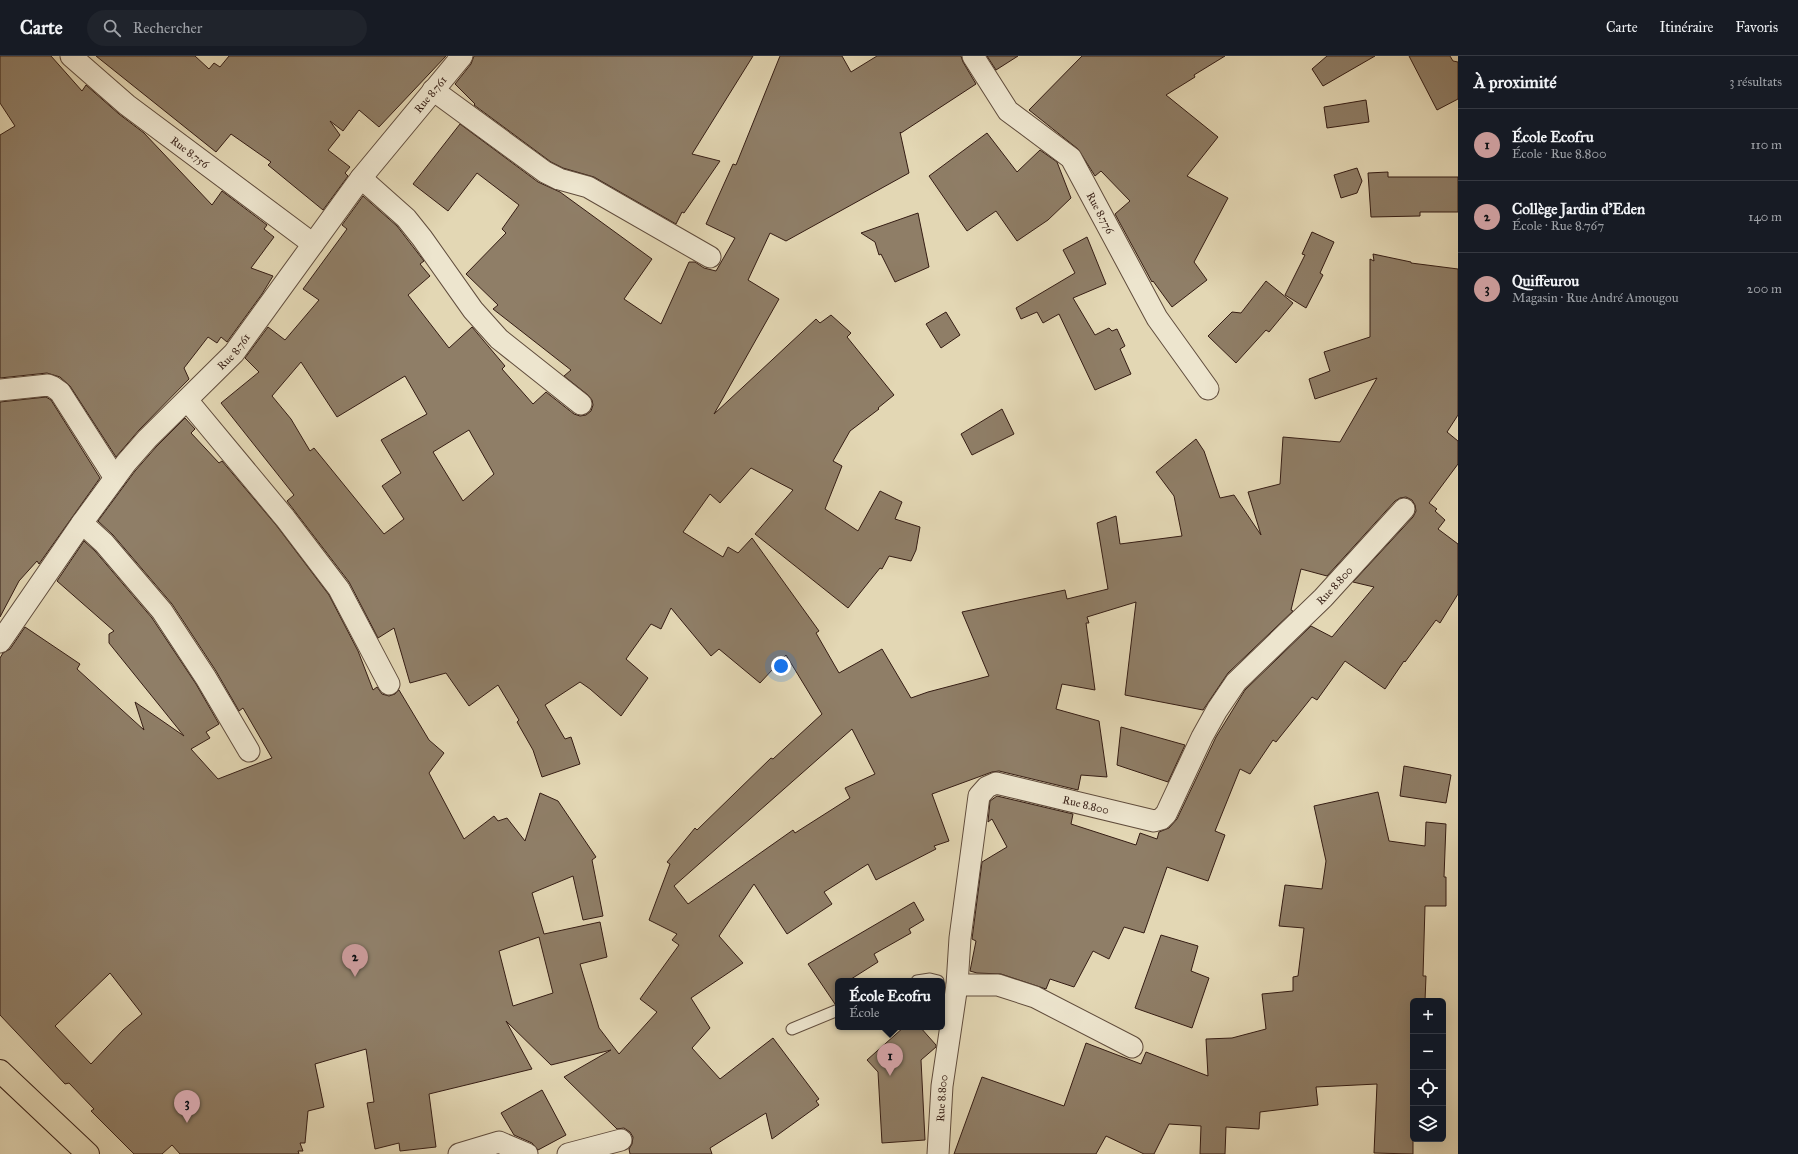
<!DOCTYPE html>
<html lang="fr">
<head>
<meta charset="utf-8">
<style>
	:root { --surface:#171b24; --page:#20242c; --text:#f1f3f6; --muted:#9ea1a6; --line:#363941; --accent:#c59692 }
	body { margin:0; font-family:"IM FELL Great Primer",serif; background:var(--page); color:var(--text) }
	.controls { position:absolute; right:12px; bottom:12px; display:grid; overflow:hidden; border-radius:6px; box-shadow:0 4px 16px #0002 }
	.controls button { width:36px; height:36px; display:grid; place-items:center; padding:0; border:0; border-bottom:1px solid var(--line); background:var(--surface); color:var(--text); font:20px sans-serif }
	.you { position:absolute; left:781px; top:610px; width:14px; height:14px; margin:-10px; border:3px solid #fff; border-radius:50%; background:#1a73e8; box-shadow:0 0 0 6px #1a73e833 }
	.badge { display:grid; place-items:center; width:26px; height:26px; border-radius:50%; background:var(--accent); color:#111; font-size:13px; font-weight:700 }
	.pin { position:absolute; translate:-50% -33px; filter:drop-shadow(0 1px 2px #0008) }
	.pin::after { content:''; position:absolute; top:21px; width:14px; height:12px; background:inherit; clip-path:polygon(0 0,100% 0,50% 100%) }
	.popup { position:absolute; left:835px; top:922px; width:110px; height:52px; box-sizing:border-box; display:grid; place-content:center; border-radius:6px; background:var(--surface); filter:drop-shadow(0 1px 3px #0005); font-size:13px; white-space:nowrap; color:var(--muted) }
	.popup b { font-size:15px; color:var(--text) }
	.popup::after { content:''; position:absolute; left:50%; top:100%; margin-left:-8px; border:8px solid transparent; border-top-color:var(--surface) }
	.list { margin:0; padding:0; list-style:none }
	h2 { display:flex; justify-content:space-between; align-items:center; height:52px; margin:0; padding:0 16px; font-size:17px }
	h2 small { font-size:13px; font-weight:400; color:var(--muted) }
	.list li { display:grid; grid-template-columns:26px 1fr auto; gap:12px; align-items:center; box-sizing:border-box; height:72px; padding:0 16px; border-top:1px solid var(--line) }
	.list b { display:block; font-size:15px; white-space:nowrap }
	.list p { margin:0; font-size:13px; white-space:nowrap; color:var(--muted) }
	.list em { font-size:13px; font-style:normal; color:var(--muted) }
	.icon { flex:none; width:22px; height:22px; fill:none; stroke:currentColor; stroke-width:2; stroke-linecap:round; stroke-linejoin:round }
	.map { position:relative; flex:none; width:1458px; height:1098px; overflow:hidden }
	header { display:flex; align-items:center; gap:24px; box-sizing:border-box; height:56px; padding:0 20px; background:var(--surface); border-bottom:1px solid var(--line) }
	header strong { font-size:19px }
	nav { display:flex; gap:22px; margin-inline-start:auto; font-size:14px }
	.search { width:280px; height:36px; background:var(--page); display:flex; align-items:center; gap:10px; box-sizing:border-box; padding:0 14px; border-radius:22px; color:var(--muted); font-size:15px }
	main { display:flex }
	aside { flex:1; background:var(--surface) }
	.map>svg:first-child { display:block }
</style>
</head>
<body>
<header>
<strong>Carte</strong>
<div class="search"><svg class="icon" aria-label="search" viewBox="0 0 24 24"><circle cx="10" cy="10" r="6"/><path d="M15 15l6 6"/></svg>Rechercher</div>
<nav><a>Carte</a><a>Itinéraire</a><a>Favoris</a></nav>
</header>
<main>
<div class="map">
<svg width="1458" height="1098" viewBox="0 0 1458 1098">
	<rect width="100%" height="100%" fill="#e3d7b4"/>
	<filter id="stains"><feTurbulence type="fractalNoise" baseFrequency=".005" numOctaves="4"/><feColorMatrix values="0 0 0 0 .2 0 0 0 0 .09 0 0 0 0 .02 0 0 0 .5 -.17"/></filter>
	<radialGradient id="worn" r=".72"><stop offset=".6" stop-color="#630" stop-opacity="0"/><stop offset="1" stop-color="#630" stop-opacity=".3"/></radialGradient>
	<g fill="#8f7e67" stroke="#351d14" fill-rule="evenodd">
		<path d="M0,0H51L82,35L86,29L119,58L144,77L212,149L222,135L267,169L264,173L274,181L251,212L273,220L262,238L227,286L221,281L217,287L208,281L184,312L189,323L139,374L116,401L70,330L60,321L47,317L0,322V79L15,70L0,47Z"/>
		<path d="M96,0H195L209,13L214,7L220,11L229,0H446L379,71L359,54L343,75L330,65L340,79L328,94L350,111L345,117L348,120L323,154L268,109L271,106L231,78L216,96Z"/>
		<path d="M474,0H753L692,98L720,105L684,157L682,156L676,168L594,121L563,112L551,106L474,49L475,48L455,28L471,8Z"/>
		<path d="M780,0H842L851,16L877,0H961L963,6L976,28L901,77L900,76L909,117L786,185L770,177L748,224L779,243L714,358L816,263L820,267L831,259L851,277L847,281L894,339L878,352L879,353L850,375L833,405L842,410L825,453L858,475L880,435L902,446L895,463L920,471L916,494L911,505L889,500L882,513L880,512L848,552L755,478L793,434L751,412L720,447L710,438L683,476L723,501L728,491L738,497L752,482L819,575L816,577L839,617L882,593L911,642L928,636L989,620L962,556L1065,534L1067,543L1108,533L1097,467L1116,460L1120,488L1182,480L1174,440L1156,416L1196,383L1204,395L1220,442L1234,439L1261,479L1248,436L1280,428L1283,381L1340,386L1377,322L1315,343L1309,323L1330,315L1324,296L1370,281V203L1374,205L1373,198L1411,206V207L1458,213V359L1447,376L1458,385V408L1429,447L1437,453L1435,455L1445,464L1438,473L1458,488V538L1440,567L1436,564L1405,606L1404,605L1385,633L1345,605L1317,644L1312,641L1276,686L1273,684L1250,718L1240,713L1215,775L1225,779L1208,825L1167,811L1144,877L1124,871L1109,903L1093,895L1074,931L1050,923L1046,933L1001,918L977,917L970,915L976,885L972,883L982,806L1007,791L992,763L988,766L990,745L997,740L1073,758L1071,768L1136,789L1140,777L1157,783L1159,776L1169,772L1177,763L1216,681L1245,634L1311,570L1332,581L1374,531L1353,526L1413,461L1416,455L1415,449L1412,444L1406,441L1400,442L1395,445L1327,520L1301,513L1291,554L1293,555L1228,617L1203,654L1125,639L1136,546L1087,561L1089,567H1086L1095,634L1062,628L1056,653L1099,665L1107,721L1081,719L1078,734L999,715L992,716L932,738L949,785L934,790L936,793L876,824L868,808L824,836L832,848L787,878L754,828L719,880L743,907L691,942L710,972L692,992L720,1023L773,982L819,1043L816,1045L819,1049L772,1083L766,1057L710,1092L712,1098H630L629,1093L632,1088L633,1081L630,1076L624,1072L617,1073L564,1021L611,994L551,1009L506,965L532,1013L429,1038L436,1091L400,1095L399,1087L375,1093L367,1047L374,1046L366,993L315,1008L324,1051L308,1055L305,1087H300L303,1095H298L299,1098H180L172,1089L162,1098H134L91,1055L94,1053L69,1027L65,1028L0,959V602L3,597L10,593L25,571L80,608L77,613L144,674L135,646L184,680L109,587V578L114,575L57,525L84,485L95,495L152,562L196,628L219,668L206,676L210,682L191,693L218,723L272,702L243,652L239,655L216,615L172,548L113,479L98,465L135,415L156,391L185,362L195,373L191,377L219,407L222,405L276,469L329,539L358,595L373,634L377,631L382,638L389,640L395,638L399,634L429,684L444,697L429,717L464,783L494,760L498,765L507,762L525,785L540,737L558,745L596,801L592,804L603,860L583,864L573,820L532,837L544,878L600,866L607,901L580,908L599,972L619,998L657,956L640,943L679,889L672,884L677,878L649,864L670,808L667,806L695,772L697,774L771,702L773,703L822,658L786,599L760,627L719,593L711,600L671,552L661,573L651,568L626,603L648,622L621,660L590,633L580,626L545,649L565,683L571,681L580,708L542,721L533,694L517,666L519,664L498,629L469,650L446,617L410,627L394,572L378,582L349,526L287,445L294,439L221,347L259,316L245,302L268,271L285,284L319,244L303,233L347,173L342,169L363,140L397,170L424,205L420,208L430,220L408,239L449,292L472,271L505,310L502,313L533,348L546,336L574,358L580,360L586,359L591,355L593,349L592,344L588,339L564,320L571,314L493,253L498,249L466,218L506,177L502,173L519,149L477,117L448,155L413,128L460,68L538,126L560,136L652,203L624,243L661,268L689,206H695L704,212L716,215L735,182L706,168L733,108L736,109ZM301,306L337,361L405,320L427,358L381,384L401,417L382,430L404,463L384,478L314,392L310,395L291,363L272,340ZM469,374L494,418L463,445L433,396ZM852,673L875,718L845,732L850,742L795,777L793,774L688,848L674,830ZM539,881L553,937L513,950L499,895ZM110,917L142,958L123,974L91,1008L55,970Z"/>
		<path d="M987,0H1018L996,14Z"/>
		<path d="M1082,0H1225L1194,19L1195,21L1166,39L1218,81L1187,120L1228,142L1194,206L1207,224L1172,251L1153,225L1152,226L1115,158L1130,145L1101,115L1095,120L1078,93L1029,54Z"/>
		<path d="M1327,0H1375L1323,30L1312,13Z"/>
		<path d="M1409,0H1450L1453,5L1458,6V43L1437,54Z"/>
		<path d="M1366,44L1369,66L1327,72L1324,51Z"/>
		<path d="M987,77L1017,116L1040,94L1057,106L1071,142L1048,164L1017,185L996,155L967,175L929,120Z"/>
		<path d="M1357,112L1362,125L1357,137L1341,142L1334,119Z"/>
		<path d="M1388,116V121H1458V156H1420V160L1371,161L1368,117Z"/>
		<path d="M918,157L929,211L895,226L881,198L879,199L875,186L861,177Z"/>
		<path d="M1312,176L1334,186L1320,217L1323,219L1306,252L1285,239L1305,199L1302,198Z"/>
		<path d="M1087,181L1106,228L1073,242L1095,279L1109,272L1112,275L1117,273L1125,290L1120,293L1131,318L1095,334L1059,258L1043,267L1037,256L1021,263L1016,252L1075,217L1063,194Z"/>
		<path d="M1266,225L1293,247L1269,276L1266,274L1236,307L1208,280L1232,256L1241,257Z"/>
		<path d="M946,256L960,279L941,292L926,268Z"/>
		<path d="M46,341L51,344L100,422L39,508L37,505L19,525L0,561V346Z"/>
		<path d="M1002,353L1014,378L972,399L961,378Z"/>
		<path d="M1121,671L1185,689L1168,726L1117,709Z"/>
		<path d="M1404,710L1451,719L1446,747L1400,740Z"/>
		<path d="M1378,736L1389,785L1425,790L1426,766L1446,768L1444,821H1446V850H1425L1423,920H1426L1425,945H1413V1098L1374,1097L1377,1028L1316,1031L1318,1049L1260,1056L1259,1073L1226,1071L1225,1098H1200L1201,1070L1169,1068L1154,1098H1144L1106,1080L1096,1098H954L982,1021L1064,1050L1086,987L1141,1008L1146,996L1208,1020L1206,983L1232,982L1266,973L1262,938L1293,935V921L1298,920L1304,872L1279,870L1285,829L1322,833L1326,805L1314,750Z"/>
		<path d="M914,846L924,864L909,873L911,877L874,898L878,906L848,925H838V947L835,948L808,908Z"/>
		<path d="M1161,879L1198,890L1191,915L1209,922L1192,972L1135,952Z"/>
		<path d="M904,971H920L936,989V991L921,1004L925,1084L882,1087L878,1016L867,1004Z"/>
		<path d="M542,1034L566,1079L538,1094L532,1087L514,1079L501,1057Z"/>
	</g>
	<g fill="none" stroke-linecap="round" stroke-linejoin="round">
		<g stroke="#604c3c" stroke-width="13">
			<g id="service">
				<path d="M917,925L930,923L938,925"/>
				<path d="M792,973L838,954"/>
			</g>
		</g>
		<g stroke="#604c3c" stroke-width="23">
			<g id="minor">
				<path id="s1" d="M71,0L127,49L313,188"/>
				<path id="s2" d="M973,0L1008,55L1071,102L1157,262L1208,333"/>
				<path d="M433,34L545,116L559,123L588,131L710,201"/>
				<path d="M361,122L406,162L422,182L473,254L499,283L581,348"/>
				<path d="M0,334L48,329L53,331L60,336L115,422"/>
				<path d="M187,344L285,462L339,533L389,628"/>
				<path d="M82,467L104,487L162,555L206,622L249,695"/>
				<path id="s3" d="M0,586L82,467L126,407L147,383L234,297L361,122L462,0"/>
				<path d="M957,929H998L1035,941L1132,991"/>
				<path d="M459,1098L499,1086L527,1098"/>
				<path d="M568,1098L621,1084"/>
				<path id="s4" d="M938,1098L942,1030L957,929L960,882L979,740L987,731L996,727L1154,765L1161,763L1166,758L1202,681L1217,654L1236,626L1323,542L1404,453"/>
			</g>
		</g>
		<g stroke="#351d14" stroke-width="24">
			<path id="primary" d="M0,1015L88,1098"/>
		</g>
		<use href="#service" stroke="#ede5ce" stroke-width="11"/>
		<use href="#minor" stroke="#ede5ce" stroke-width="21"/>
		<use href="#primary" stroke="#e3d7b4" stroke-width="22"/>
	</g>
	<g text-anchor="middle" stroke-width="3" stroke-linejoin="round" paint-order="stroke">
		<g font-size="11" fill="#351d14" stroke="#ede5ce">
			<text dy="4" stroke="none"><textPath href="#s3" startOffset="698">Rue 8.761</textPath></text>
			<text dy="4" stroke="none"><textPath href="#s1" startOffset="153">Rue 8.756</textPath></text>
			<text dy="4" stroke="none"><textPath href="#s2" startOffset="206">Rue 8.776</textPath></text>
			<text dy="4" stroke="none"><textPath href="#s3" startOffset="374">Rue 8.761</textPath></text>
			<text dy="4" stroke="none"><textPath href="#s4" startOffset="847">Rue 8.800</textPath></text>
			<text dy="4" stroke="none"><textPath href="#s4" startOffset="475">Rue 8.800</textPath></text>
			<text dy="4" stroke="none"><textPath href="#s4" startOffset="56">Rue 8.800</textPath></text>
		</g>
	</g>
	<rect width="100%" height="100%" filter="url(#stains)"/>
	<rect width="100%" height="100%" fill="url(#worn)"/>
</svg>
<div class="controls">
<button>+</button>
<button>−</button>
<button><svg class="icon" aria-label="locate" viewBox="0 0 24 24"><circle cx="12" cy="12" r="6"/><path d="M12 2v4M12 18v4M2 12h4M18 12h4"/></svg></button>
<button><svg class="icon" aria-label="layers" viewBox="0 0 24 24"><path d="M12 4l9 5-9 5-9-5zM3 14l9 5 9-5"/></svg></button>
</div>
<div class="you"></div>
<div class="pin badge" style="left:890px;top:1020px">1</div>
<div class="popup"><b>École Ecofru</b>École</div>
<div class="pin badge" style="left:355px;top:921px">2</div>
<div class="pin badge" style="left:187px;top:1067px">3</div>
</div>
<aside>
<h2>À proximité<small>3 résultats</small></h2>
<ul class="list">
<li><span class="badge">1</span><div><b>École Ecofru</b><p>École · Rue 8.800</p></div><em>110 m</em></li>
<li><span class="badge">2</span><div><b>Collège Jardin d'Eden</b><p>École · Rue 8.767</p></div><em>140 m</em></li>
<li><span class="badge">3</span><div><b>Quiffeurou</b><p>Magasin · Rue André Amougou</p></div><em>200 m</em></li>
</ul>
</aside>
</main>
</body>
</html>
